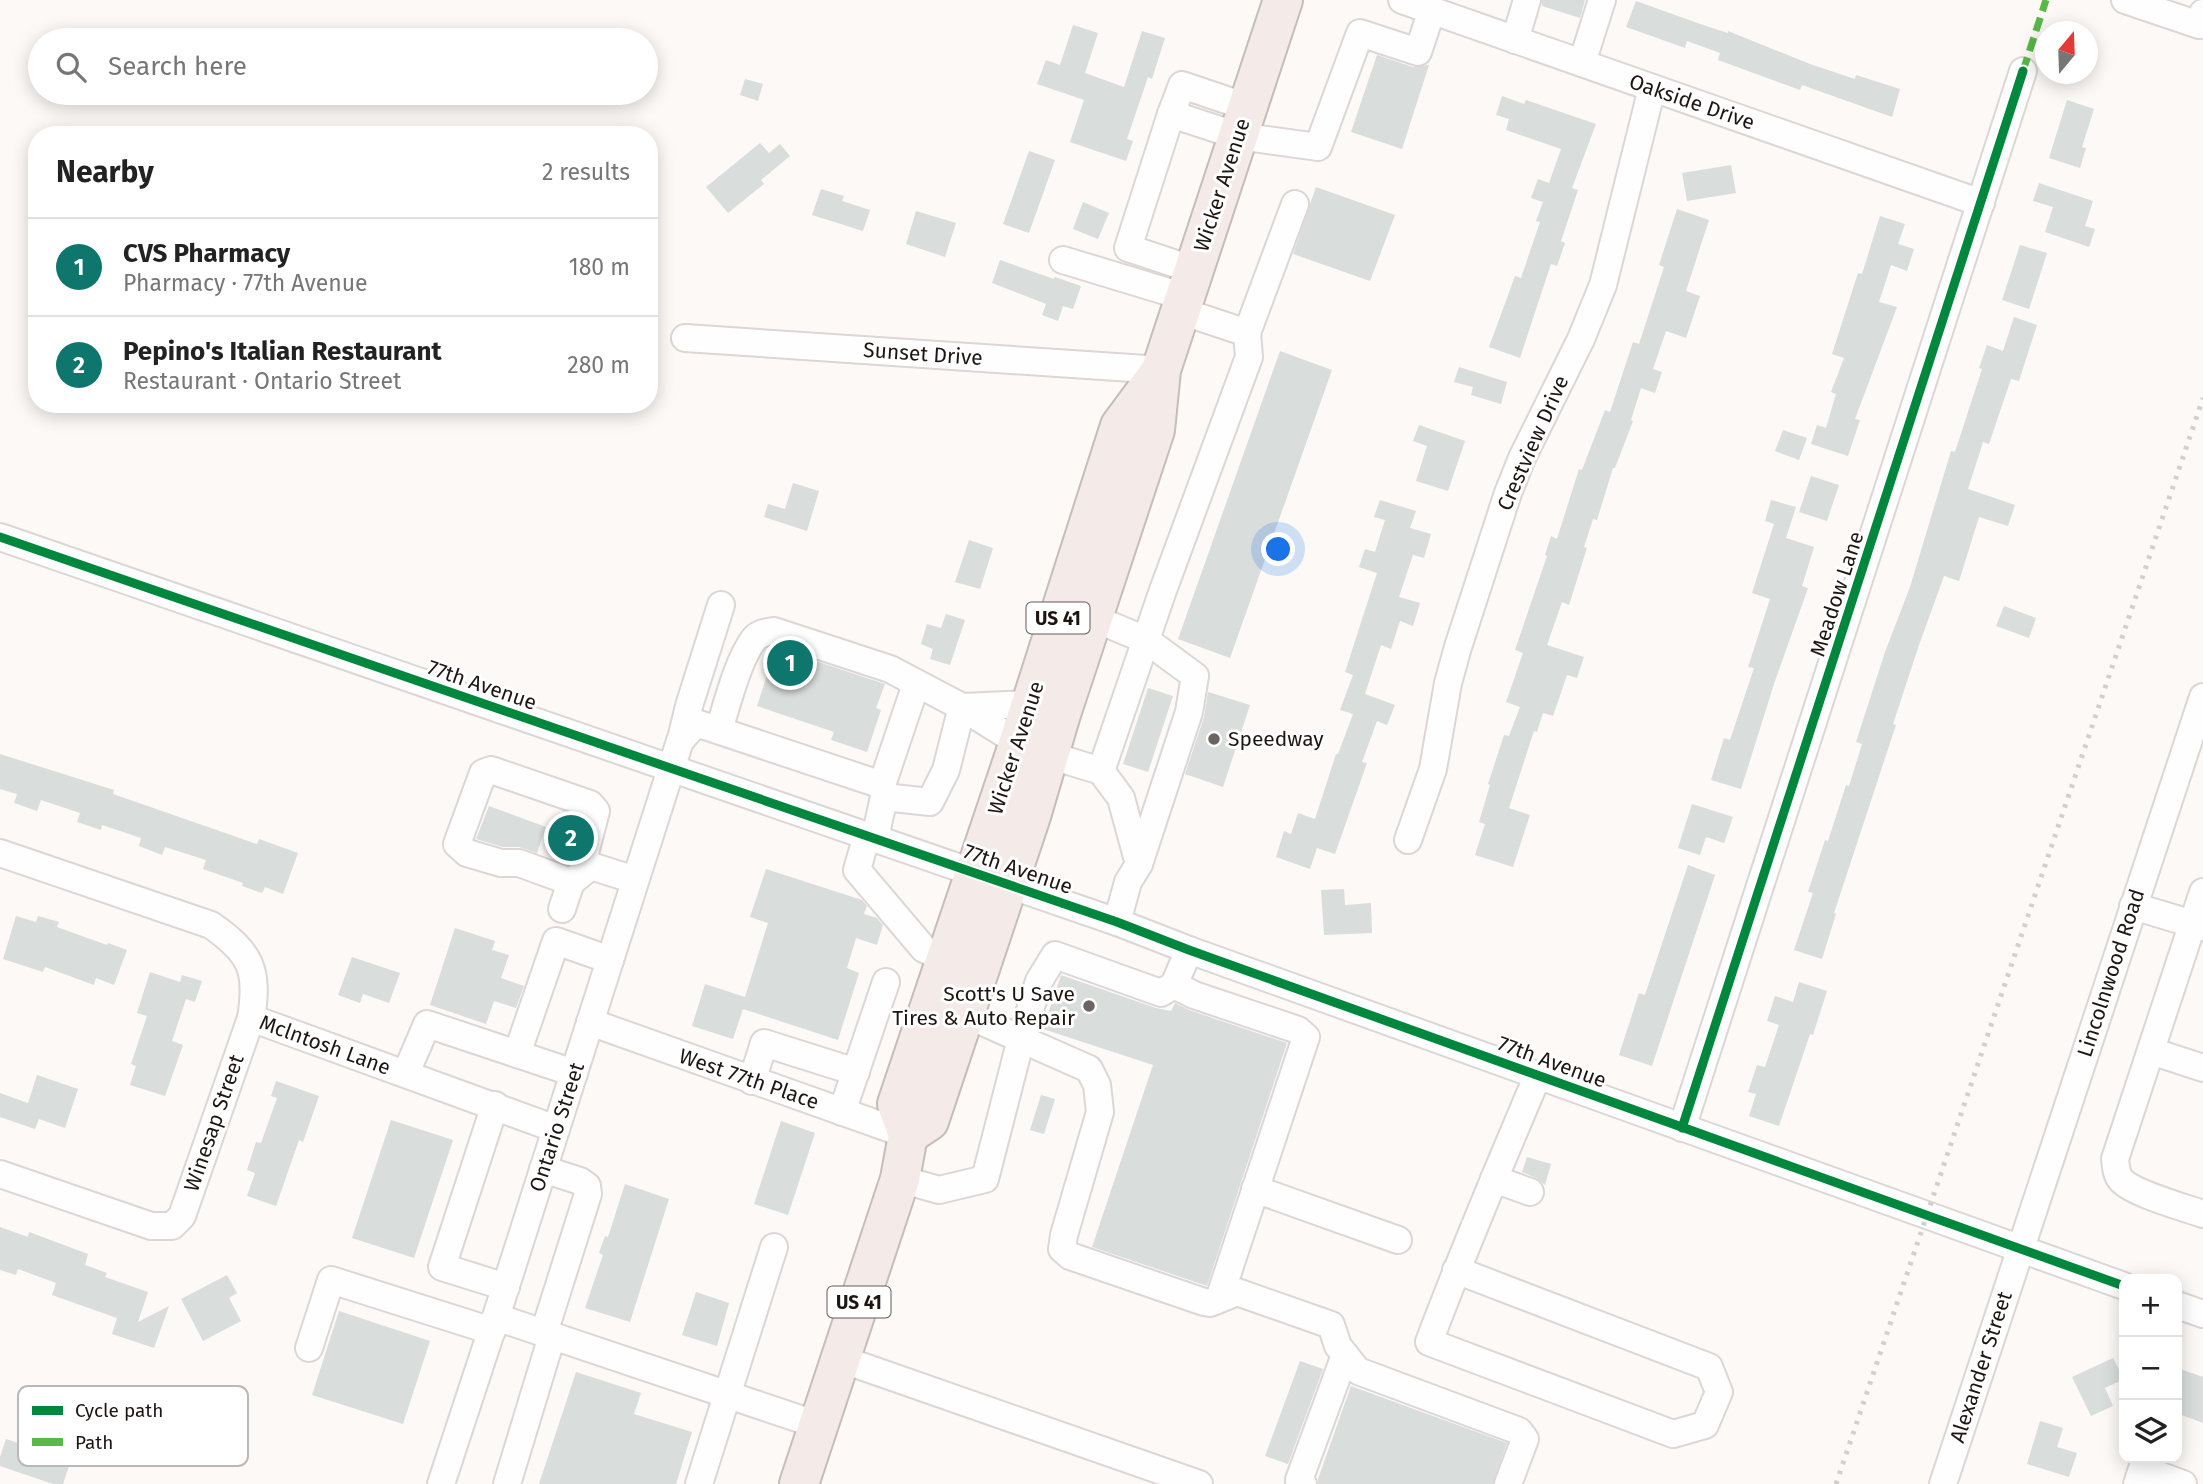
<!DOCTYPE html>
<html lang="en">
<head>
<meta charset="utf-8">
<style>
	:root { --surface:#fff; --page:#f2f2f2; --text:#222; --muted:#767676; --line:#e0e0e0; --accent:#0f766e }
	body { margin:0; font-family:"Fira Sans",sans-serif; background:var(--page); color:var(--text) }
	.controls { position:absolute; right:21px; bottom:21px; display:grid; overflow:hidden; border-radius:14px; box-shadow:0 4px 18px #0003 }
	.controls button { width:63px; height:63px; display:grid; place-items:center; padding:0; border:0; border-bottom:2px solid var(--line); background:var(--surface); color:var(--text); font:35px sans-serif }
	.compass { position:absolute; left:2035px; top:21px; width:63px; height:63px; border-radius:50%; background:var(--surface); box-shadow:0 4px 18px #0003; rotate:19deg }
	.you { position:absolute; left:1279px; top:550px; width:24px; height:24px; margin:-18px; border:5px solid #fff; border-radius:50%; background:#1a73e8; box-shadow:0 0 0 10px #1a73e833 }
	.badge { display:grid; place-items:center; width:46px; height:46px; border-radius:50%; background:var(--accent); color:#fff; font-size:23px; font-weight:700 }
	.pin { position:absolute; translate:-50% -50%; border:4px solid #fff; box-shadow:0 2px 7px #0006 }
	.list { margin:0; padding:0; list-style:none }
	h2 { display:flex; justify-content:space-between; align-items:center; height:91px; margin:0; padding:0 28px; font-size:30px }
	h2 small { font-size:23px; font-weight:400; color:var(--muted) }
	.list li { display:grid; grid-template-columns:46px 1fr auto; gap:21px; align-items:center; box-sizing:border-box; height:98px; padding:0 28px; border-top:2px solid var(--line) }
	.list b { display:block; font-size:26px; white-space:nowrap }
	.list p { margin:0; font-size:23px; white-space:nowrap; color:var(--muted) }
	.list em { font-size:23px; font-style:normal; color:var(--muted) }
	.icon { flex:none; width:38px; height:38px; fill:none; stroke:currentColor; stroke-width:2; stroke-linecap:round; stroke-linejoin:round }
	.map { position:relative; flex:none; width:2203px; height:1484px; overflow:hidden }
	.search { position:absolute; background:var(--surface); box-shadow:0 4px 18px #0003; left:28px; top:28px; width:630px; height:77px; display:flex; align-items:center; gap:18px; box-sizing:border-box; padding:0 24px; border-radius:38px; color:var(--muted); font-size:26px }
	.panel { position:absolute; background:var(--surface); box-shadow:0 4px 18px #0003; left:28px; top:126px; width:630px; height:287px; border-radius:28px }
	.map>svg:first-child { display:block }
</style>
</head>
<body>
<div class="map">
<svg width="2203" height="1484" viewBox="0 0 2203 1484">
	<rect width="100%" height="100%" fill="#fcf9f7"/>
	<g fill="#d9dddc">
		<path d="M1542,0H1585L1580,18L1542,6Z"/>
		<path d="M1636,1L1703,25L1728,33V31L1810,64L1855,79L1856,75L1900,89L1892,117L1802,85L1800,90L1718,60L1720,53L1687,41L1685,48L1626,27Z"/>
		<path d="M1073,25L1098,33L1085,73L1124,87L1142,31L1165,38L1152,79L1148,77L1127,139L1133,141L1126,161L1070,142L1084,100L1037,84L1046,60L1060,65Z"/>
		<path d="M1377,55L1413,67L1429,65L1402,149L1351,132Z"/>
		<path d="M745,79L763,84L758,101L740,95Z"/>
		<path d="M1502,96L1524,104L1526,100L1596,124L1572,188L1578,190L1561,241L1565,243L1557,266L1551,264L1520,358L1489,347L1515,276L1521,278L1540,222L1536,221L1543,202L1531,198L1538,179L1549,183L1561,149L1506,130L1509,119L1496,115Z"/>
		<path d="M2067,100L2094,109L2082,147L2086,148L2080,168L2049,158Z"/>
		<path d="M760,143L769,153L780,144L790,156L761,180L764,184L728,213L706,187Z"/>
		<path d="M1029,151L1055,160L1029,233L1003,224Z"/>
		<path d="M1731,165L1736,193L1687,201L1682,173Z"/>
		<path d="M2039,183L2093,201L2085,226L2095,229L2089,247L2045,232L2053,207L2033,201Z"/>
		<path d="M1316,187L1395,215L1370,281L1293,254Z"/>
		<path d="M821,189L844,196L842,201L870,210L863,231L812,215Z"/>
		<path d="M1083,202L1109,213L1098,239L1073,229Z"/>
		<path d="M1677,209L1709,220L1686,291L1700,296L1686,338L1666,331L1653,369L1662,372L1655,393L1641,388L1631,420L1633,421L1615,468H1613L1597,520L1593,519L1584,547L1587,548L1569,605L1562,602L1547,645L1584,657L1577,678L1567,675L1553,716L1543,713L1537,732L1534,731L1509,808L1530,815L1513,867L1475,855L1485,824L1479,822L1490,785L1488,784L1504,735L1509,736L1520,707L1506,702L1523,653L1515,650L1547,556L1545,555L1551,536L1557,539L1579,469L1582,470L1605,410L1610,412L1633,342L1639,344L1664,267L1659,265Z"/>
		<path d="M916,211L956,223L945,257L906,244Z"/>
		<path d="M1880,216L1905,224L1898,244L1914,249L1907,271L1891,265L1879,302L1897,307L1855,419L1860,420L1848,456L1811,444L1817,425L1826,428L1836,394L1831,392L1844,358L1832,354L1858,273L1862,274Z"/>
		<path d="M2020,245L2047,253L2029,309L2002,300Z"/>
		<path d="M1000,260L1054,279L1055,277L1081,286L1073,309L1063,306L1058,321L1042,315L1046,304L992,283Z"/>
		<path d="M2014,317L2037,325L2019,381L2011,379L1989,444L1983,442L1968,489L2015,505L2008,526L1979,517L1959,581L1944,576L1919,645L1893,724L1896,725L1834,913L1836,914L1822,959L1794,950L1813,893L1808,892L1825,840L1828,841L1846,785L1849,786L1862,744L1856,742L1885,652L1910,587L1951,451L1955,452L1982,369L1979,368L1987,345L2003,351Z"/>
		<path d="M1280,351L1332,370L1230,658L1178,639Z"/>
		<path d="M1459,367L1507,382L1501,404L1471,395L1473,387L1454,382Z"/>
		<path d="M1419,425L1465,441L1448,491L1416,481L1427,446L1413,441Z"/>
		<path d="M1783,430L1807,438L1799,460L1775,451Z"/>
		<path d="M1811,476L1839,485L1827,521L1799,512Z"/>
		<path d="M793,483L819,491L807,531L764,517L768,504L785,509Z"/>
		<path d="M1380,500L1416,511L1410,528L1431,534L1424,558L1413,555L1399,597L1420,603L1413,626L1400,621L1391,649L1381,645L1365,694L1395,705L1387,725L1377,721L1362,762L1367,763L1335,854L1317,848L1310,869L1276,857L1284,831L1291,834L1298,813L1315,819L1336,754H1338L1353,714L1340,710L1353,675L1345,672L1377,573L1359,567L1365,549L1375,552L1385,520L1374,517Z"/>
		<path d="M1771,500L1796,507L1786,538L1814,547L1802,586L1808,588L1774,684L1741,789L1711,780L1724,738L1730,740L1754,668L1748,667L1770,599L1752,593L1774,524L1765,521Z"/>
		<path d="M969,540L993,548L980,589L955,582Z"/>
		<path d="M2004,606L2036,618L2029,638L1996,626Z"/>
		<path d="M946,614L965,620L950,665L930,659L933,649L921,644L927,624L941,628Z"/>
		<path d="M776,648L885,684L876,708L881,710L867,752L831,740L834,732L757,706Z"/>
		<path d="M1148,688L1173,696L1148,772L1123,764Z"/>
		<path d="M1208,692L1250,705L1223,787L1185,774L1204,717Z"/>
		<path d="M0,754L114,790L113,794L257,844L259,839L298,853L283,894L265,887L262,893L242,886L243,883L203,869L206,860L165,847L162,855L139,846L141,838L102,825L101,830L77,822L80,813L41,800L37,811L14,803L17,794L0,789Z"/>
		<path d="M1692,804L1733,817L1724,843L1706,837L1700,855L1678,848Z"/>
		<path d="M489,806L546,827L537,853L519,847H503L476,839Z"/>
		<path d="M1688,865L1715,875L1652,1066L1619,1055L1639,993L1645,995Z"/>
		<path d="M766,869L862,900L867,906L864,914L877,918L883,925L877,945L856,938L847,968L859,973L838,1040L743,1009L733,1039L692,1026L705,984L745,997L768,923L750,917Z"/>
		<path d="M1344,889L1345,905L1371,903L1372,933L1324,935L1321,890Z"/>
		<path d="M16,916L36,922L38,916L59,922L57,927L107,945L108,943L127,950L114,985L96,978L94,985L45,967L43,972L3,959Z"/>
		<path d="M455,928L495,941L492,950L509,955L501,978L524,986L516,1008L494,1001L486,1024L430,1005Z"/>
		<path d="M352,957L400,973L389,1003L363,994L360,1003L338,995Z"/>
		<path d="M150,972L180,982L182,975L202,981L195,1002L186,999L172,1041L183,1045L165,1096L130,1085L136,1066L131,1064L147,1016L137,1013Z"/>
		<path d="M1061,975L1156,1008L1171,1011L1175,1003L1189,1010L1287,1043L1207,1286L1092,1247L1153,1065L1043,1029Z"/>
		<path d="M1799,982L1827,991L1813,1035L1810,1034L1779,1126L1749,1116L1756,1094L1748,1092L1757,1065L1765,1067L1779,1025L1767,1021L1775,996L1793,1002Z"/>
		<path d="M37,1075L78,1089L65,1128L39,1119L35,1129L0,1117V1093L28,1103Z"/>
		<path d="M276,1081L319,1096L303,1142L299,1140L276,1206L247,1196L255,1173L247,1170L256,1142L261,1143L277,1098L271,1096Z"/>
		<path d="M1041,1095L1055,1099L1044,1134L1030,1130Z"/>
		<path d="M391,1120L453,1140L414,1258L352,1238Z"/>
		<path d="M781,1121L815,1133L788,1215L754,1204Z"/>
		<path d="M1527,1157L1551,1164L1545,1185L1536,1178L1522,1172Z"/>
		<path d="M625,1184L669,1199L630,1322L585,1308L603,1255L599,1253L605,1236L608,1237Z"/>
		<path d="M0,1227L28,1237L29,1232L88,1254L85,1265L107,1273L105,1277L148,1292L138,1322L169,1306L154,1348L112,1334L117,1318L52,1295L56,1283L18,1269L16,1275L0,1270Z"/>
		<path d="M227,1275L237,1293L229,1298L241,1321L203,1341L181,1299Z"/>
		<path d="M696,1292L729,1303L717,1346L682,1335Z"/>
		<path d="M339,1311L430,1341L403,1424L312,1395Z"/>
		<path d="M2113,1358L2124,1379L2105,1388L2113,1406L2091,1416L2072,1377Z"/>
		<path d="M1300,1361L1323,1369L1288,1464L1265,1456Z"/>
		<path d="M2177,1368L2203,1377V1423L2179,1414L2181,1409L2177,1407Z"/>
		<path d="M576,1372L641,1393L634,1414L692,1432L676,1484H539Z"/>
		<path d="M1351,1386L1507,1443L1493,1484H1318V1479Z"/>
		<path d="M2040,1421L2063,1428L2057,1447L2077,1453L2069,1477L2027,1464Z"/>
		<path d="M6,1439L71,1460L63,1484H53L0,1466V1457Z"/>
	</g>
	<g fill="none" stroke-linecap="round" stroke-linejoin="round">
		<g stroke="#dcd6d4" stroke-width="30">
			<g id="minor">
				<path d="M1402,0L1981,203"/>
				<path d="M2125,0L2199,25L2203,13"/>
				<path d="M1515,40L1527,0"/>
				<path d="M1582,63L1602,0"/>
				<path d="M1171,114L1182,85L1247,107"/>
				<path d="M1063,260L1185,297"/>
				<path d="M1194,270L1128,248L1171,114L1238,136L1318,147L1360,33L1418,52L1432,10"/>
				<path d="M1247,333L1295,204"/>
				<path d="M685,338L1161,370"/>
				<path d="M0,537L1117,922L1189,950L2124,1286"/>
				<path d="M1093,618L1146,640L1195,676L1189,712L1139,864"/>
				<path d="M962,707L1030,704"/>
				<path d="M719,730C727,704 738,660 754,639C759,633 767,632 774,631L890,669L962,707L1019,743"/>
				<path d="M681,739L689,706L721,605"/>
				<path d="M1049,755L1101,771L1121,798L1139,864L1128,882L1117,922"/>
				<path d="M1101,771L1162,593L1249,357L1247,333L1181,311"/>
				<path d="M882,785L916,684"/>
				<path d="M884,797L930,802L946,770L962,707"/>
				<path d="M867,835L857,870L924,949L946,959"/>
				<path d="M1408,840L1433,769L1448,683L1458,647L1508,493L1522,458L1581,339L1603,285L1652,88"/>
				<path d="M0,853L211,925C251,953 259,970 251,1018L556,1129"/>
				<path d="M591,866L571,882L519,863H501L467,853L457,844L483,773L491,770L590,804L596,811L584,857L591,866L635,880"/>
				<path d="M2203,892L2115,1159C2116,1167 2116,1174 2121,1180C2134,1194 2183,1207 2203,1214"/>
				<path d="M2133,906L2203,927"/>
				<path d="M562,909L571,882"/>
				<path d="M1189,950L1174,985L1161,993L1055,955L1039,981L1021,1039L1089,1069L1097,1085L1100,1112L1064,1235L1062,1249L1070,1256L1204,1302L1210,1303L1237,1292L1331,1325L1338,1346L1358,1371L1519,1431L1525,1439L1508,1484"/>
				<path d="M1174,985L1194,995L1298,1030L1306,1037L1219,1299"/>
				<path d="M590,1022L908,1135"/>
				<path d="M2151,1051L2203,1068"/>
				<path d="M406,1073L427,1024L517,1054"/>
				<path d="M574,1073L517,1054L556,941L610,960"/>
				<path d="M752,1081L764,1043L856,1072"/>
				<path d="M495,1105L442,1267L506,1287"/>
				<path d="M842,1112L886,982"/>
				<path d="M1682,1128L2023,71"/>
				<path d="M543,1169L580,1181L587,1186L588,1194L544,1333"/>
				<path d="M0,1174L151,1226H172L182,1216L251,1018"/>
				<path d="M900,1179L939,1190L985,1179L1021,1039L965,1014"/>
				<path d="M1494,1179L1530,1192"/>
				<path d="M1255,1189L1398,1240"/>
				<path d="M1456,1270L1709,1367L1719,1392L1705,1425L1673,1434L1429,1342C1463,1252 1500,1164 1538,1075"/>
				<path d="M2177,1305L2203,1314"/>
				<path d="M496,1317L818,1425"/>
				<path d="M309,1348L331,1280L492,1331"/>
				<path d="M841,1359L1199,1484"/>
				<path d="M441,1484L496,1317L680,741L696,723L882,785L884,797L875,838"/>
				<path d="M507,1484L552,1336"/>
				<path d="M699,1484L774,1247"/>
				<path d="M1303,1484L1299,1480L1345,1355"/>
				<path d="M1943,1484L2203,697"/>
				<path d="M2137,1484L2142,1469L2183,1484"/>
			</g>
		</g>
		<g stroke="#c7bcb8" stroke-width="42">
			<g id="highway">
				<path d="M908,1135L929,1121L1031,816L1061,714L1155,430L1161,370L1283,0"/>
				<path d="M799,1484L900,1179L908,1135L897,1104L1014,757L1120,426L1160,372"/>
			</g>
		</g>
		<use href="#minor" stroke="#fffefe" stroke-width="26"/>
		<use href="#highway" stroke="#f4ebe8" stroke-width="38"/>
		<path stroke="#d2d0cf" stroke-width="5" stroke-dasharray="3.5 7" stroke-linecap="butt" d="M1836,1484L2203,398"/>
		<path stroke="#58b947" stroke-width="7" stroke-dasharray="14 7" stroke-linecap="butt" d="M2023,71L2046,0"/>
		<g stroke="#fff" stroke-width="13">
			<g id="cycleway">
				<path d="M0,537L1117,922L1189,950L2124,1286"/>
				<path d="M1682,1128L2023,71"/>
			</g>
		</g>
		<use href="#cycleway" stroke="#00873e" stroke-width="9"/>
	</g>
	<g fill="#6b6562" stroke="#fff" stroke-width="2.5">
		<circle cx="1214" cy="739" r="7"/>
		<circle cx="1089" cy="1006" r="7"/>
	</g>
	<g text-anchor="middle" stroke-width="6" stroke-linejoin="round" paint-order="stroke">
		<g fill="#fff" stroke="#615b59" stroke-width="2">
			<rect x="1026.5" y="602.5" width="63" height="31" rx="5"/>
			<rect x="827.5" y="1286.5" width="63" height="31" rx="5"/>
		</g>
		<g font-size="19" font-weight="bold" fill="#1d1512">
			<text x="1058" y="625">US 41</text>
			<text x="859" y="1309">US 41</text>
		</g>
		<g font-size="21" fill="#1d1512" stroke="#fff">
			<text transform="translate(1692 102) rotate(19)" y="7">Oakside Drive</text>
			<text transform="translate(1222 185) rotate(-72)" y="7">Wicker Avenue</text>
			<text transform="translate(923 354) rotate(4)" y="7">Sunset Drive</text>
			<text transform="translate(1533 443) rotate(-66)" y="7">Crestview Drive</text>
			<text transform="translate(1837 594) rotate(-72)" y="7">Meadow Lane</text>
			<text transform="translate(482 685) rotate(19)" y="7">77th Avenue</text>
			<text transform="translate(1016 748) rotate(-72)" y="7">Wicker Avenue</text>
			<text transform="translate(1018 869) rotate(19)" y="7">77th Avenue</text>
			<text transform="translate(2111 973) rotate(-72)" y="7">Lincolnwood Road</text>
			<text transform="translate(325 1045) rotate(20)" y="7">Mclntosh Lane</text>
			<text transform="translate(1552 1062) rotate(20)" y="7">77th Avenue</text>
			<text transform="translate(749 1079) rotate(19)" y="7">West 77th Place</text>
			<text transform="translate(214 1123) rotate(-71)" y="7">Winesap Street</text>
			<text transform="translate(557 1127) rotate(-72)" y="7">Ontario Street</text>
			<text transform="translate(1981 1367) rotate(-72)" y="7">Alexander Street</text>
		</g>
		<g font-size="21" fill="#1d1512" stroke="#fff" text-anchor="start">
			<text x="1228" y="746">Speedway</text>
			<text x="1075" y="1001" text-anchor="end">Scott's U Save<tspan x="1075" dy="24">Tires &amp; Auto Repair</tspan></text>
		</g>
	</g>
	<rect x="18" y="1386" width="230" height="80" rx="10" fill="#fff" stroke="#bbb9b8" stroke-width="2"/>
	<rect x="32" y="1406" width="31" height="9" fill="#00873e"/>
	<rect x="32" y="1438" width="31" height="8" fill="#58b947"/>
	<g font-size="19" fill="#1d1512">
		<text x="75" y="1417">Cycle path</text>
		<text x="75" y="1449">Path</text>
	</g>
</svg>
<div class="controls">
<button>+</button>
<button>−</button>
<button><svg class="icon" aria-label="layers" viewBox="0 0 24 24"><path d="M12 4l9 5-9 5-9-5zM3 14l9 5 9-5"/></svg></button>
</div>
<svg class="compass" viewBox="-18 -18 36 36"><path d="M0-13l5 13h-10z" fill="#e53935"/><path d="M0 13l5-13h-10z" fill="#767676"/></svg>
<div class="you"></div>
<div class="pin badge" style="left:790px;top:663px">1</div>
<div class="pin badge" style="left:571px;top:838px">2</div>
<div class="search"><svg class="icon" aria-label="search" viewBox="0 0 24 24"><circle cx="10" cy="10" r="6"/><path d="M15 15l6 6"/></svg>Search here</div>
<section class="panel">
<h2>Nearby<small>2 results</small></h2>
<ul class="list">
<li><span class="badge">1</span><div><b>CVS Pharmacy</b><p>Pharmacy · 77th Avenue</p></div><em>180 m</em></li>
<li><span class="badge">2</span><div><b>Pepino's Italian Restaurant</b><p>Restaurant · Ontario Street</p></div><em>280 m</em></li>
</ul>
</section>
</div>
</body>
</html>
